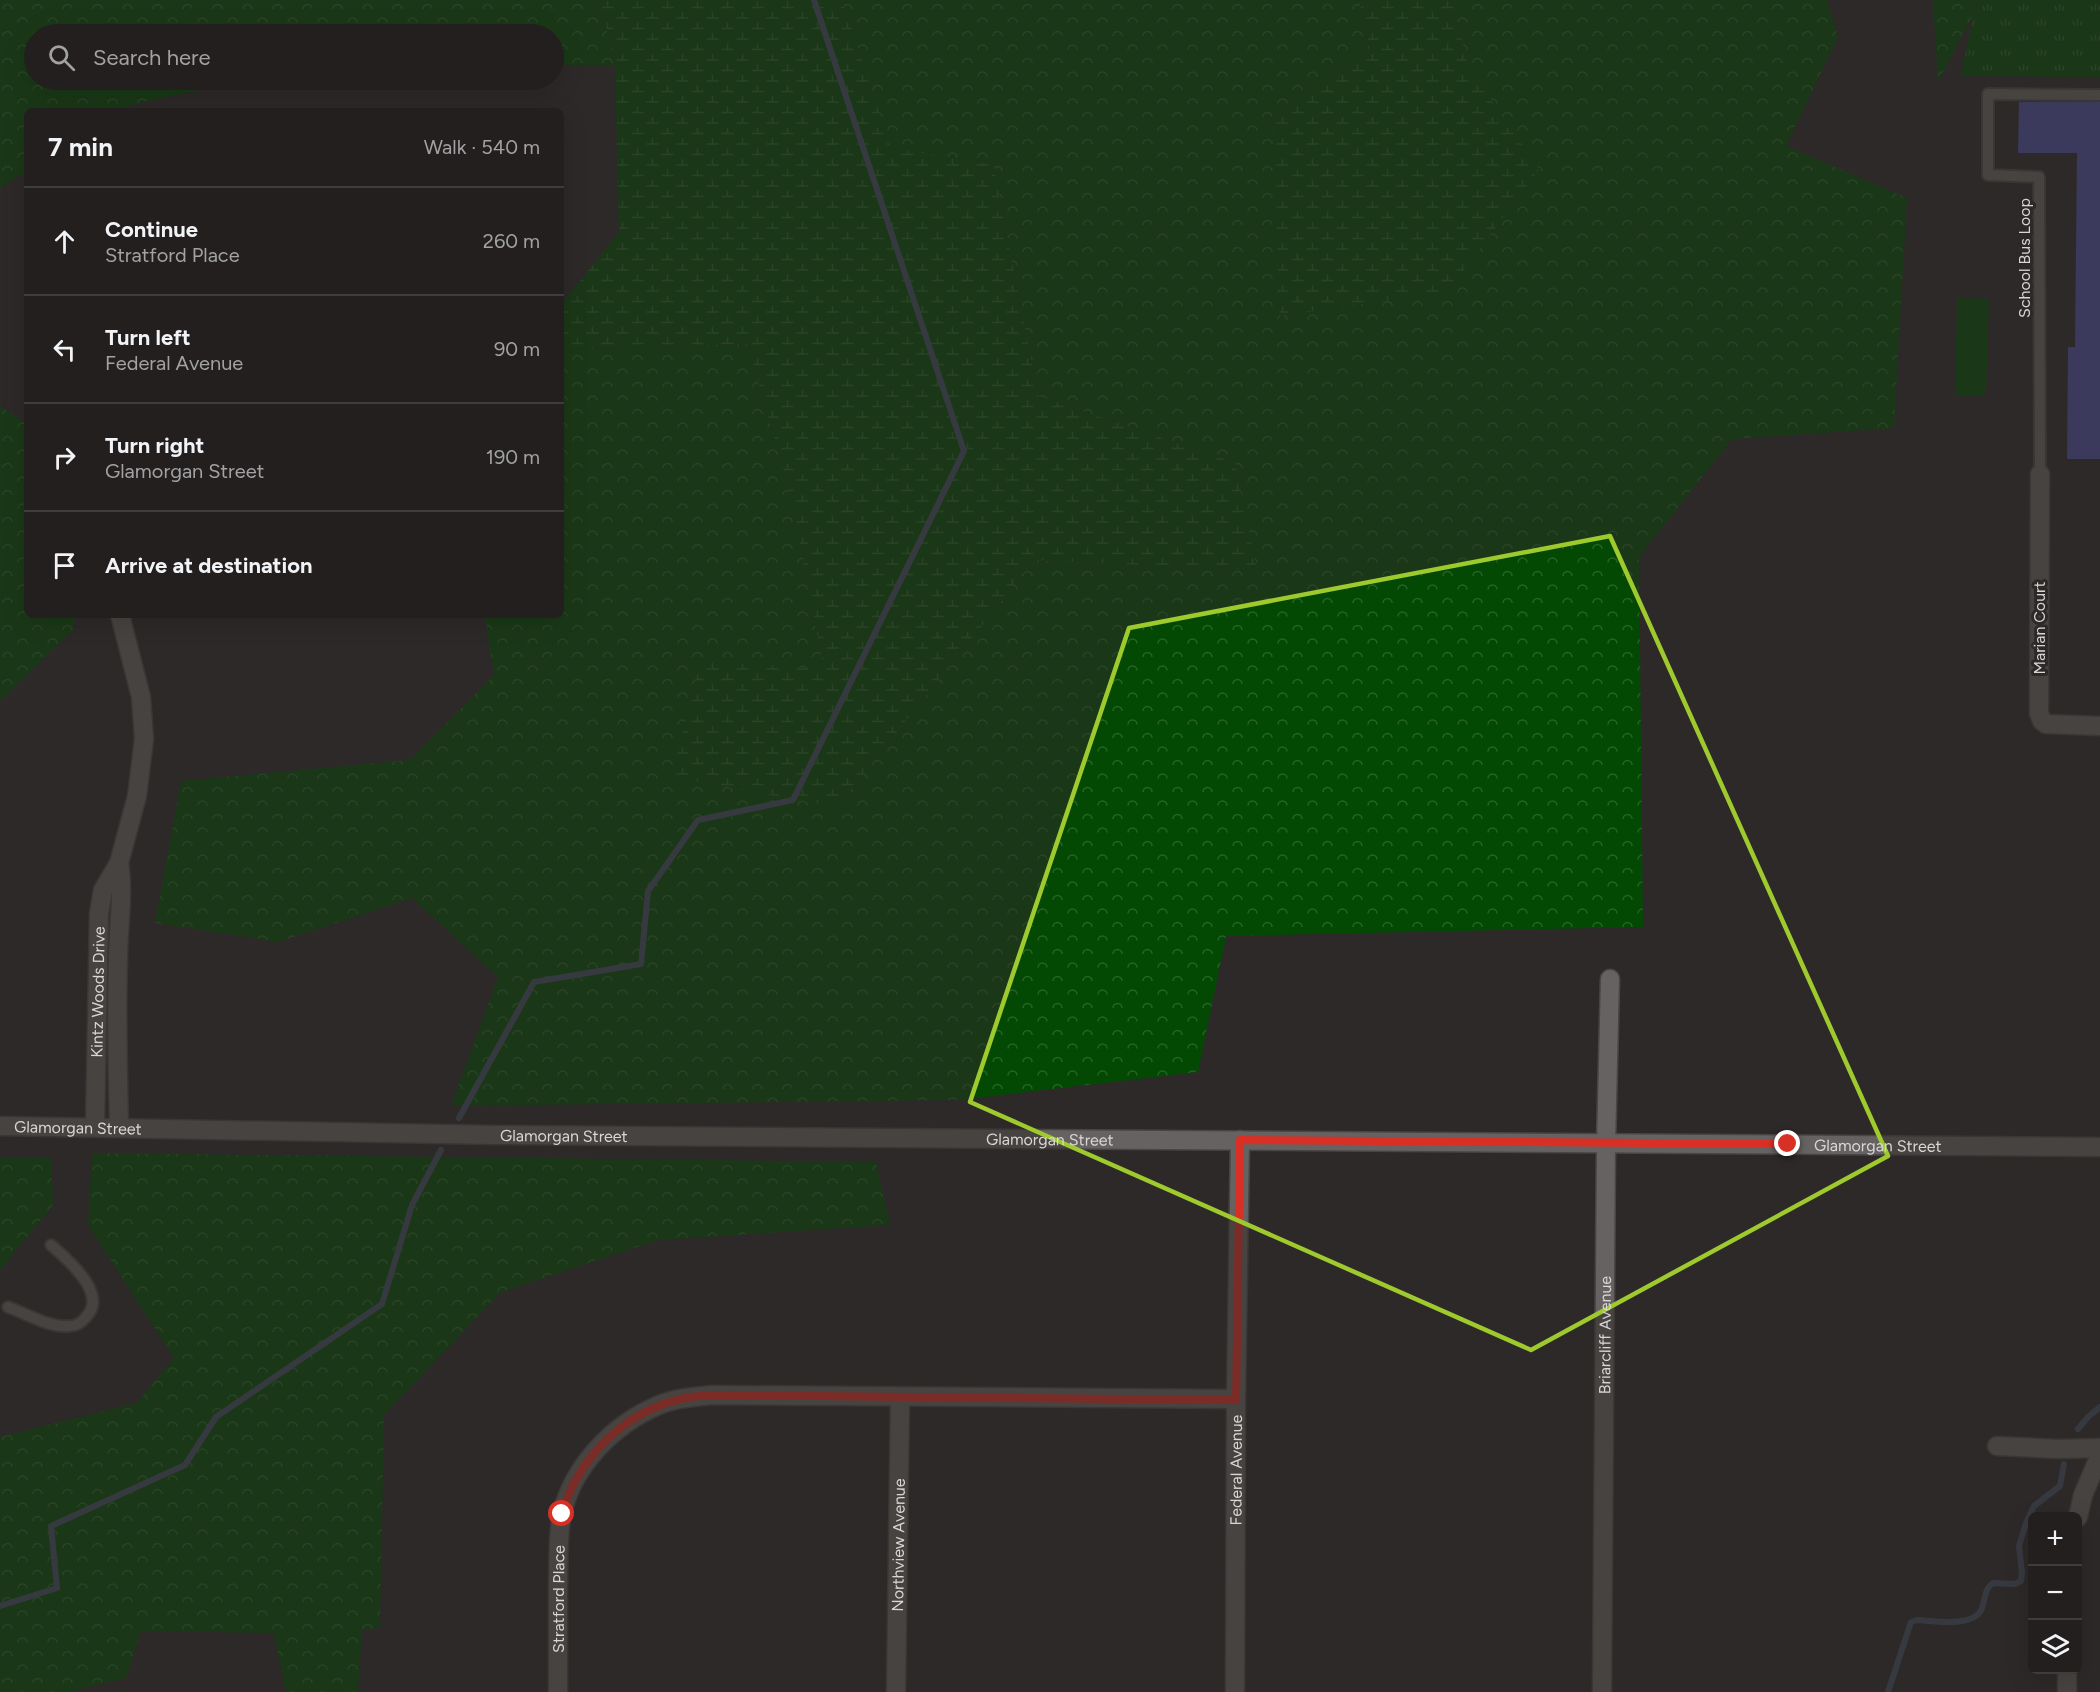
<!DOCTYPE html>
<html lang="en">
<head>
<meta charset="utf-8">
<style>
	:root { --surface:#221f1e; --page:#2a2727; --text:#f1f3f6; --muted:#a2a2a4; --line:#3f3d3c }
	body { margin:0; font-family:Figtree,sans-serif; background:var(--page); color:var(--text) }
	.controls { position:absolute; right:18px; bottom:18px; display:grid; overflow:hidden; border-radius:9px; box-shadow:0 6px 24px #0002 }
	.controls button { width:54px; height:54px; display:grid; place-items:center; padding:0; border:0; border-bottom:2px solid var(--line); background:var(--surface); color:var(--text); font:30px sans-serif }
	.stop { position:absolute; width:18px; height:18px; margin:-14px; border:4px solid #d93025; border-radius:50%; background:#fff }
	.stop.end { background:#d93025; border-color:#fff; box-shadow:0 2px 6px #0008 }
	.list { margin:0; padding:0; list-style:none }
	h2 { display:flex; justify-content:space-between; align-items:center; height:78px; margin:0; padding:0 24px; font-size:26px }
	h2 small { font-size:20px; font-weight:400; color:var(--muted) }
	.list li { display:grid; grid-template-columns:39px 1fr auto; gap:18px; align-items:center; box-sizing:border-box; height:108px; padding:0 24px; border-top:2px solid var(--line) }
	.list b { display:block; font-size:22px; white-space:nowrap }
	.list p { margin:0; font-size:20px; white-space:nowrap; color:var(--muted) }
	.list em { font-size:20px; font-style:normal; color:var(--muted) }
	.icon { flex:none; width:33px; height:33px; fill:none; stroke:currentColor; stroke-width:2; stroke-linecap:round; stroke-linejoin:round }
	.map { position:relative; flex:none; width:2100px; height:1692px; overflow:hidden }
	.search { position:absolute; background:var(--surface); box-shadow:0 6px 24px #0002; left:24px; top:24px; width:540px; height:66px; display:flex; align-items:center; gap:15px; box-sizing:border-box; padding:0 21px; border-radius:33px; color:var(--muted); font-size:22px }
	.panel { position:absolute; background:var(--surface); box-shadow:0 6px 24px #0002; left:24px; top:108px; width:540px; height:510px; border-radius:9px }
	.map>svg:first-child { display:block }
</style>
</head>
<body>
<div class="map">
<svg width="2100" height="1692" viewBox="0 0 2100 1692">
	<defs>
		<pattern id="grass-tufts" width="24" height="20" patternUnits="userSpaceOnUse" patternTransform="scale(1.5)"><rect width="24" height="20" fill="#034903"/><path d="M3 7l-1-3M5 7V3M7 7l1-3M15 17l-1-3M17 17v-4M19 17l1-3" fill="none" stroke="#276227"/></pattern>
		<pattern id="forest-crowns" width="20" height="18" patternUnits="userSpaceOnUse" patternTransform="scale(1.5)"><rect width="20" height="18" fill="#034903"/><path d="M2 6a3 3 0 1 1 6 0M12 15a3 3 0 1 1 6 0" fill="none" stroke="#276227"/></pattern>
		<pattern id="wetland-marsh" width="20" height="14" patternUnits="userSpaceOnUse" patternTransform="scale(1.5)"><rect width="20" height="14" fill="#034903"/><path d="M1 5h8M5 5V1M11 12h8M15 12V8" fill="none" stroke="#276227"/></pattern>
	</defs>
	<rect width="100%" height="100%" fill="#2d2928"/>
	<path fill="url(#grass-tufts)" d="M1972,0H2100V77L1961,76L1973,15Z"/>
	<g fill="url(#forest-crowns)">
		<path d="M0,0H600L615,65H554V34H34V80H245L131,105L122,111H27V171L0,188Z"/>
		<path d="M842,0H1359L1370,48L1272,115L1539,170L1468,66L1452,0H1827L1838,37L1786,146L1907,198L1894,428L1732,439L1639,557L1643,927L1226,936L1198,1072L958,1100L451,1106L498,977L412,898L278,942L155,923L181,781L410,760L494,675L485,618H408L407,615H561V350L747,344L788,484L824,669L837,807L1034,560L1256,570L1235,463L1038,396L993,164L891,149Z"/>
		<path d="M1933,0H1972L1973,15L1938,82Z"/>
		<path d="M0,406L27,424V615H75L73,630L0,701Z"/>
		<path d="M92,1153L876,1162L890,1225L658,1240L501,1292L384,1415L380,1628L362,1630L358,1692H286L274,1633L141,1631L126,1678L66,1692H0V1437L137,1403L174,1358L88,1225Z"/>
		<path d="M0,1157L51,1158L53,1205L0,1270Z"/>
	</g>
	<g fill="url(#wetland-marsh)">
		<path d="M600,0H842L891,148L993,164L1038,396L1235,463L1257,570L1034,560L837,807L671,777L701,661L824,669L788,484L747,344L561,350V305L619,232L615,65Z"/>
		<path d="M1359,0H1452L1468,66L1539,169L1449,291L1280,316L1272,115L1370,48Z"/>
	</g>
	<path fill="#034903" d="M1957,298L1989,299L1986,395H1955Z"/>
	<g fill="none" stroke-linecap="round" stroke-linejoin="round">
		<g stroke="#424e5d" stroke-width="6">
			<path d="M459,1118L534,982L641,964L648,891L698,820L793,800L964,451L814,0"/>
			<path d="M2078,1429L2088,1417L2100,1407"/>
			<path d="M0,1606L57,1588L51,1526L185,1465L216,1417L382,1304L412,1205L441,1150"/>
			<path d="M1888,1692L1911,1622L1917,1620C1935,1621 1975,1628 1982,1608C1986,1598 1984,1589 1993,1583L2015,1584L2021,1581L2022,1573L2019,1546L2026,1523L2034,1506L2060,1486L2064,1464"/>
		</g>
	</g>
	<path fill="#4c4c9c" d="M2019,102H2100V459H2067L2068,347H2075L2077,153H2018Z"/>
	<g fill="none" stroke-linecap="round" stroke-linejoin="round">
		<g stroke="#484544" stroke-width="14">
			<g id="lane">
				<path d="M2040,474L2039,177L1988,175V94L2100,95"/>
				<path d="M8,1307C27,1314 49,1328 70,1326C76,1326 82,1322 86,1317C109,1294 67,1259 51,1245"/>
			</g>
		</g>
		<g stroke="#484544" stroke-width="21">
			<g id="street">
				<path d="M2040,474L2039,713L2042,721L2046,724L2100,726"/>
				<path id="s1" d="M95,1127L99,913L103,890L119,863L137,796L144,739L141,697L120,615"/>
				<path d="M119,1127C118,1071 116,1015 118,960C118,928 124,894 119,863"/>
				<path d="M1997,1446L2057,1449L2100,1448"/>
				<path d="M2078,1517L2083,1495L2100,1455"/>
				<path id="s2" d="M558,1692C558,1657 558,1622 558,1587C559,1563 557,1538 562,1514C573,1465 614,1424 659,1405C676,1398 694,1397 713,1395L1236,1399"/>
				<path id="s3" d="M896,1692L900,1397"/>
				<path id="s4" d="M1235,1692L1236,1399L1240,1140"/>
				<path id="s5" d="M1602,1692L1606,1144L1610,979"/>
				<path d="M2067,1692V1670"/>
			</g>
		</g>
		<g stroke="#484544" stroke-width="21">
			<g id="secondary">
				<path id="s6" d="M0,1126L495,1135L2100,1147"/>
			</g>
		</g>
		<use href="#lane" stroke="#666261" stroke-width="10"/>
		<use href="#street" stroke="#666261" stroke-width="18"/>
		<use href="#secondary" stroke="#666261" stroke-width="18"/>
	</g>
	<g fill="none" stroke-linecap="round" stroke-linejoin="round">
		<path stroke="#d93025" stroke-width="8" d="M562,1514C578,1457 626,1410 685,1398C694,1396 704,1396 713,1395L1236,1400L1240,1140L1788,1144"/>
	</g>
	<path d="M0 0H2100V1692H0ZM1610,536L1888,1156L1531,1350L970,1102L1129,628Z" fill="#2d2928" fill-opacity=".55" fill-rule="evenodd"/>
	<path fill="none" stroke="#9fca2d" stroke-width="4.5" stroke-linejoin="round" d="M1610,536L1888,1156L1531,1350L970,1102L1129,628Z"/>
	<g text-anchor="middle" stroke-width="6" stroke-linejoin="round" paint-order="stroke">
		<g font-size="16" fill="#d9d7d6" stroke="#2d2928">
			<text transform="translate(2024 258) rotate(-90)" y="6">School Bus Loop</text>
			<text transform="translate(2039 628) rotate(-90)" y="6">Marian Court</text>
			<text dy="6" stroke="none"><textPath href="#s1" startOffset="135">Kintz Woods Drive</textPath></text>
			<text dy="6" stroke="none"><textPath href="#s6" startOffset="78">Glamorgan Street</textPath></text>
			<text dy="6" stroke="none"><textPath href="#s6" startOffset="564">Glamorgan Street</textPath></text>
			<text dy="6" stroke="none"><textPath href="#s6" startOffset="1050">Glamorgan Street</textPath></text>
			<text dy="6" stroke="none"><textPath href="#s6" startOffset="1878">Glamorgan Street</textPath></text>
			<text dy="6" stroke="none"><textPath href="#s5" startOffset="357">Briarcliff Avenue</textPath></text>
			<text dy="6" stroke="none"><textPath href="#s4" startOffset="222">Federal Avenue</textPath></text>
			<text dy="6" stroke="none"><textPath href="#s3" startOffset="147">Northview Avenue</textPath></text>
			<text dy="6" stroke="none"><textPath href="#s2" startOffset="93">Stratford Place</textPath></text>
		</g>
	</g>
</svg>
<div class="controls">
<button>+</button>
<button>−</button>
<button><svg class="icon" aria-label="layers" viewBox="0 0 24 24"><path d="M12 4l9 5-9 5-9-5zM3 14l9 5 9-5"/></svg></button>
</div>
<div class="stop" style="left:562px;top:1514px"></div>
<div class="stop end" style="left:1788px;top:1144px"></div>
<div class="search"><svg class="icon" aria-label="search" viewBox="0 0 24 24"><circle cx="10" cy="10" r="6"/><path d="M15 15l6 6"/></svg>Search here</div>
<section class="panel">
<h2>7 min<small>Walk · 540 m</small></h2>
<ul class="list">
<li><svg class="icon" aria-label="ahead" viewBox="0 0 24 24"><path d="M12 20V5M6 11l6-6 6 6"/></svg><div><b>Continue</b><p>Stratford Place</p></div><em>260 m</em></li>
<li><svg class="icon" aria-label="left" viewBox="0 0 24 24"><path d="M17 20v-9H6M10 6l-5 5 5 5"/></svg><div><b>Turn left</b><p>Federal Avenue</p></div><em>90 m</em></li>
<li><svg class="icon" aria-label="right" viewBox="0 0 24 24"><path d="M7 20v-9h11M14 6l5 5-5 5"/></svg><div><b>Turn right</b><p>Glamorgan Street</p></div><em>190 m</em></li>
<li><svg class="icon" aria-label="arrive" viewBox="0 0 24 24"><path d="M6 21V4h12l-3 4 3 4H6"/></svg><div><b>Arrive at destination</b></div></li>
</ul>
</section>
</div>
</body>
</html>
